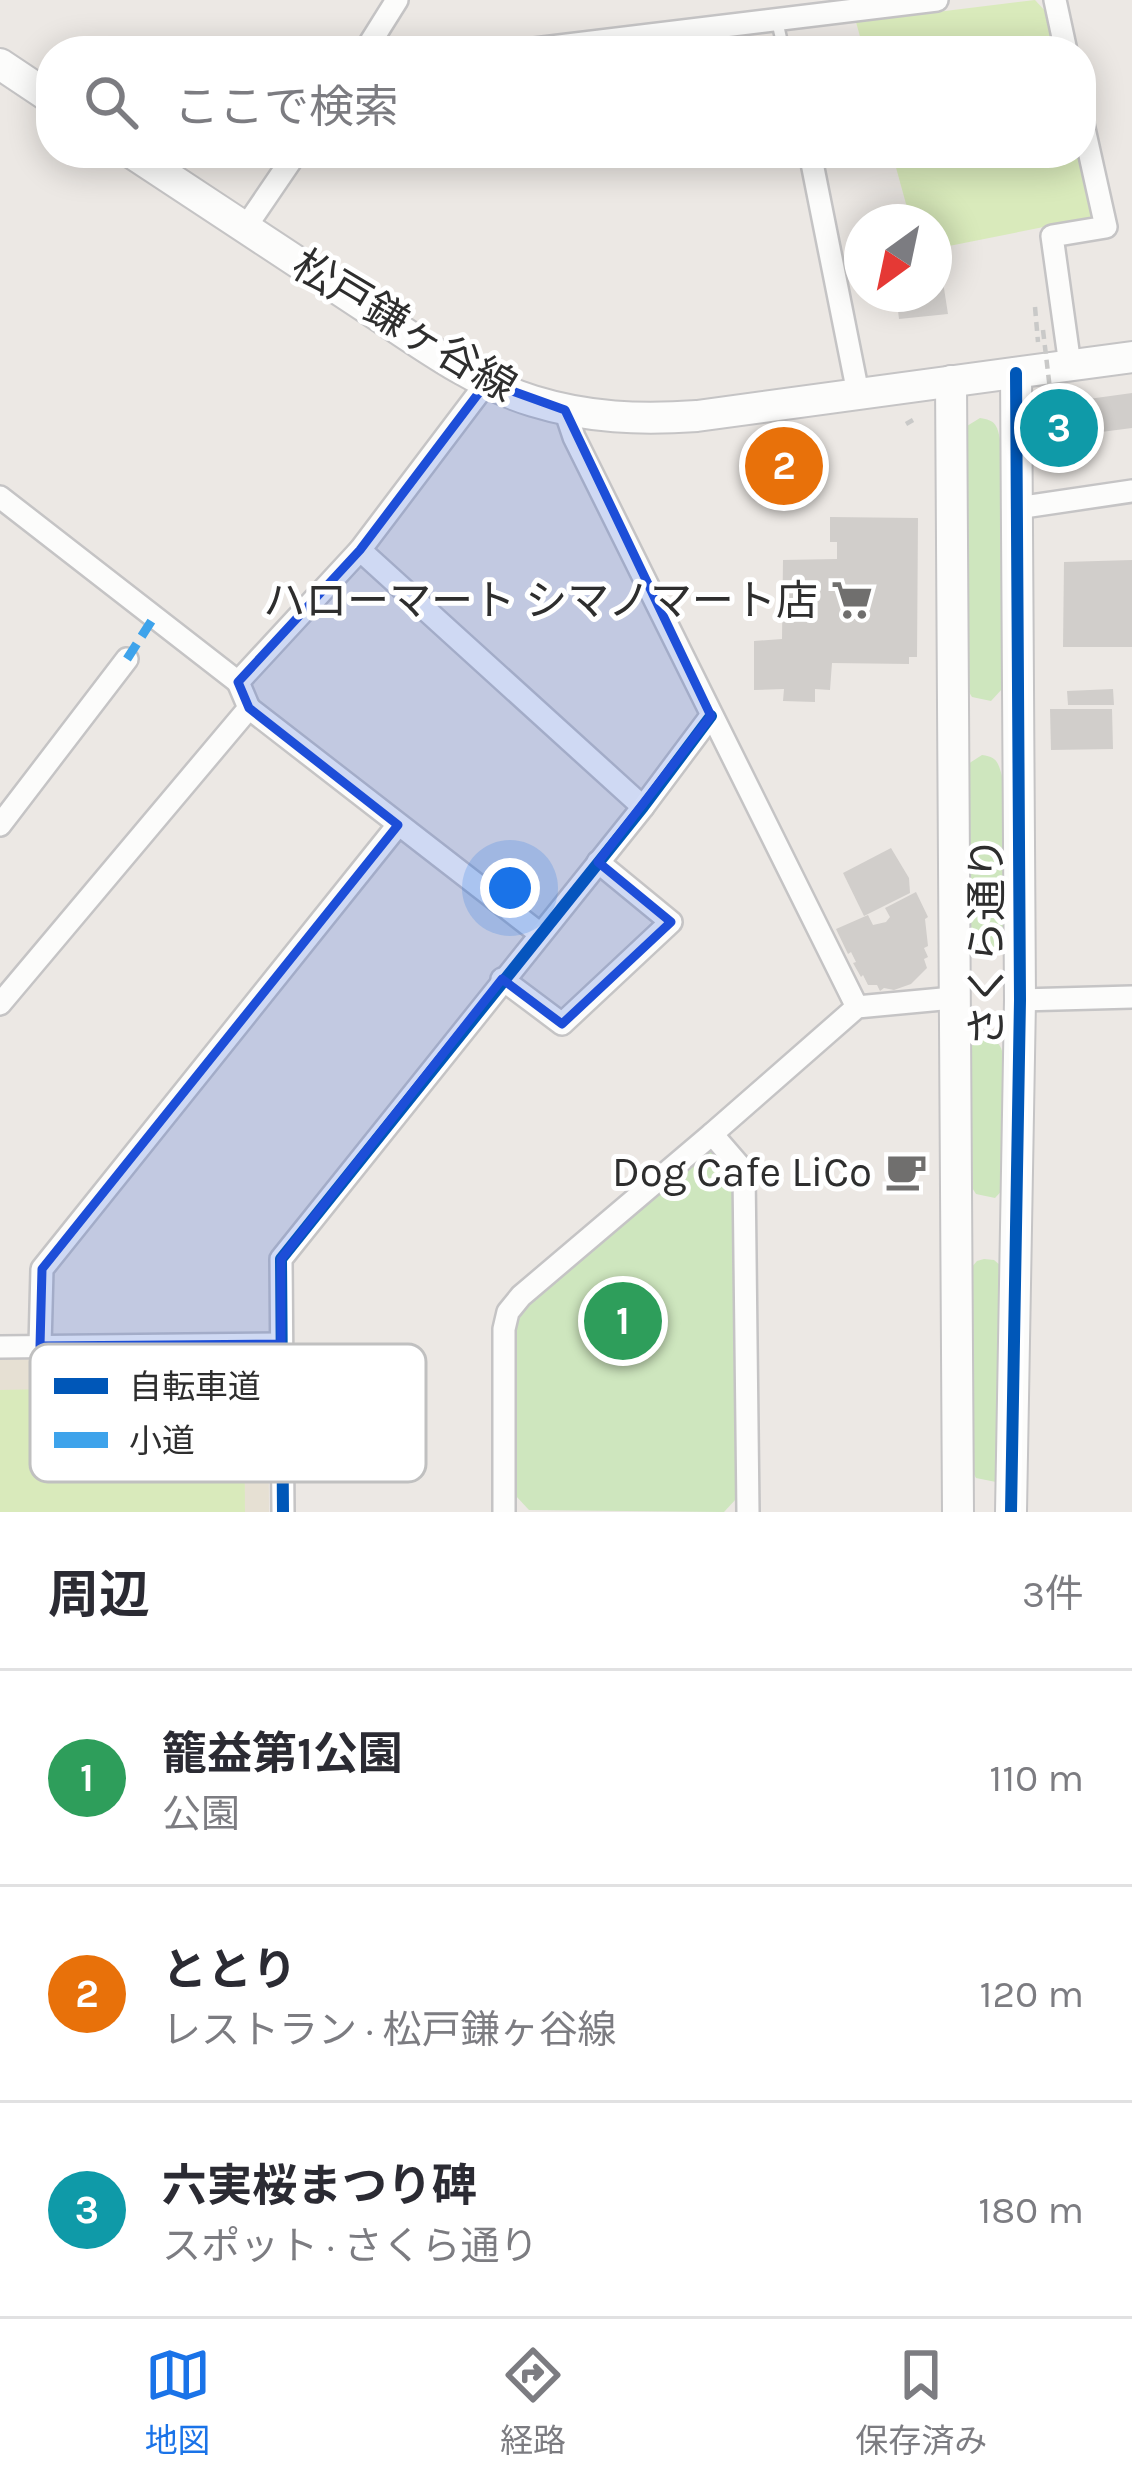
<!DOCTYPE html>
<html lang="ja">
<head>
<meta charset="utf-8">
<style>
	:root { --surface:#fff; --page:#f2f2f3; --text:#2b2b33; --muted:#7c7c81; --line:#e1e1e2; --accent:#1a73e8 }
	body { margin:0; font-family:Karla,"Noto Sans JP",sans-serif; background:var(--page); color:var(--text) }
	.compass { position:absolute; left:844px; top:204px; width:108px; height:108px; border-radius:50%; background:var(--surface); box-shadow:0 6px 30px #0003; rotate:213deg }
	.you { position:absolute; left:510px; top:888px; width:42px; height:42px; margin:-30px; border:9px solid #fff; border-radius:50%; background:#1a73e8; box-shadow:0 0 0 18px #1a73e833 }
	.badge { display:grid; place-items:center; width:78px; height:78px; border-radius:50%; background:var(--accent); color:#fff; font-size:39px; font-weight:700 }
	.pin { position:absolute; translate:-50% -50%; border:6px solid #fff; box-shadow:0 3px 12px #0006 }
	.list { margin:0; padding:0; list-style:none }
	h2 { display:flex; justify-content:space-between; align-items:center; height:156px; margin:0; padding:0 48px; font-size:51px }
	h2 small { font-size:39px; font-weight:400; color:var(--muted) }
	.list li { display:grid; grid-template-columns:78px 1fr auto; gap:36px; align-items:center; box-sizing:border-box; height:216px; padding:0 48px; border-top:3px solid var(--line) }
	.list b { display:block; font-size:45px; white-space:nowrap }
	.list p { margin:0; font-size:39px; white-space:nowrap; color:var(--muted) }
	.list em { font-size:39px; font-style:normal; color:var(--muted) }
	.icon { flex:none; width:66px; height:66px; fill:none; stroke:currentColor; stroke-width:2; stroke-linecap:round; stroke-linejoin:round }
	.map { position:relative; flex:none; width:1132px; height:1512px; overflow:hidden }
	.search { position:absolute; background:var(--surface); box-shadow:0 6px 30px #0003; left:36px; right:36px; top:36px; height:132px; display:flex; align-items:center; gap:30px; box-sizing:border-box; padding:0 42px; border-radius:48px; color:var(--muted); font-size:45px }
	.sheet { height:804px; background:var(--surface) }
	nav { display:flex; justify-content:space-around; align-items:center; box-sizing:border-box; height:168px; border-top:3px solid var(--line); background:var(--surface); font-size:33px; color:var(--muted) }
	nav a { display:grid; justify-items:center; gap:6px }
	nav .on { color:var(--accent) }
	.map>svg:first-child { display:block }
</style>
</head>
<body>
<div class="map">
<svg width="1132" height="1512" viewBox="0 0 1132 1512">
	<rect width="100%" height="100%" fill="#ece8e4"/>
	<path fill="#e6e0d3" d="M264,1356L268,1361L269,1512H0V1358Z"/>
	<g fill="#cee6be">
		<path d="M980,418C995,420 997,425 1000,439L1002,689L991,701L972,697L967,689L965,438L967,426Z"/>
		<path d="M982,755C997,757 998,762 1002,776L1004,947L994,958L975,954L970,947L968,930V764Z"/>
		<path d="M984,1038C999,1040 1001,1045 1004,1059L1006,1186L995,1198L976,1194L971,1186L969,1170V1057L971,1046Z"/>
		<path d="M712,1134L744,1171L736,1499L724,1512L529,1510L515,1495L504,1329L508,1312Z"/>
		<path d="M984,1259L994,1260L1001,1266V1478L996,1482L976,1478L972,1471L971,1268L977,1261Z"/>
	</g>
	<g fill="#d9eabb">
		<path d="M1035,0L1047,13L1056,51H864L856,22Z"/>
		<path d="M892,153H1079L1094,217L934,249V222H911Z"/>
		<path d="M244,1385L245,1512H0V1390Z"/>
	</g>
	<g fill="#d1cecb">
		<path d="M941,269L948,314L899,319L896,294H934V270Z"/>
		<path d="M1132,393V428L1078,435L1074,401Z"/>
		<path d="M830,517L918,518L917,657H909V664L832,663L830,690L815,689V702L783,701L784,689L754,690V641L782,639L783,560L837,559V542H830Z"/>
		<path d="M1132,560V647H1063L1064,562Z"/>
		<path d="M1113,689L1114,705H1068L1067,691Z"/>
		<path d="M1050,709H1112L1113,749L1051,750Z"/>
		<path d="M891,848L909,878L910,893L864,916L843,873Z"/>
		<path d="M916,892L928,917L925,919L928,946L924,948L928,957L924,959L927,968L911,984L894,990L884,988L880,991L877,985H868L863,975L861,977L853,963L856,962L851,952L848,954L836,929L868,915L873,925L886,922L890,917L885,908Z"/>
	</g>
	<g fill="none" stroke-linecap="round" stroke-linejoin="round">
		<g stroke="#c5c4c5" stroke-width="15">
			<path id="lane" d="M777,21L784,51"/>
		</g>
		<g stroke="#c5c4c5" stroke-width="26">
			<g id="street">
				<path d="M1055,0L1066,51"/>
				<path d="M365,51L397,0"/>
				<path d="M518,51L937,0"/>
				<path d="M810,153L858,393"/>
				<path d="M245,228L296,153"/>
				<path d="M1070,365L1052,236L1106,227L1081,115"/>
				<path d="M565,410L574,437L857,1007"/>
				<path d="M0,497L238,682"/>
				<path d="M1017,508L1132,491"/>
				<path d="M360,550L643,807"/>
				<path d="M249,708L539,933"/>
				<path d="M0,825L127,659"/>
				<path d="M502,979L562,1024L671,922L598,862"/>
				<path d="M1020,1000L1132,997"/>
				<path d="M0,1004L249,708L238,682L360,550L487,382"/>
				<path d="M712,1134L857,1007L953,998"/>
				<path d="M40,1346L42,1269L398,825"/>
				<path d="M0,1347L281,1344"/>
				<path d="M283,1512L281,1259L643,807L711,716"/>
				<path d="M504,1512V1329L508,1312L521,1296L712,1134L744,1171L748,1512"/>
			</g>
		</g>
		<g stroke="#c5c4c5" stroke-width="34">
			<g id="secondary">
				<path d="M0,64L51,98"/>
				<path d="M132,153C209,204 287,255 364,306C417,341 471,382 533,401C588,418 640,420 697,416L1132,357"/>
				<path d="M951,381L958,1512"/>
				<path d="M1011,1512L1020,1000L1016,373"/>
			</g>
		</g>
		<g stroke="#c9c9c8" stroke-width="4.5" stroke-dasharray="9 6" stroke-linecap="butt">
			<path d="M1035,307L1038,342"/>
			<path d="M1043,406H1053L1059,415L1063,430L1057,431L1053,415"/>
			<path d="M906,424L913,420"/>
		</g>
		<use href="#lane" stroke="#fcfcfb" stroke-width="10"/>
		<use href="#street" stroke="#fcfcfb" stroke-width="21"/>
		<use href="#secondary" stroke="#fcfcfb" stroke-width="30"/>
		<path stroke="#c9c9c8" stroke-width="4.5" stroke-dasharray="9 6" stroke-linecap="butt" d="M1043,330L1053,415"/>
		<path stroke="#3ea3eb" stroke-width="9" stroke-dasharray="18 9" stroke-linecap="butt" d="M127,659L154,617"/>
		<g stroke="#fff" stroke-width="20">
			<g id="cycleway">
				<path d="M283,1512L281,1259L643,807L711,716"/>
				<path d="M1011,1512L1020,1000L1016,373"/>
			</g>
		</g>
		<use href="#cycleway" stroke="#0057b8" stroke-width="12"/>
	</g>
	<path fill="#1d4ed8" fill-opacity="0.2" stroke="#1d4ed8" stroke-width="9" stroke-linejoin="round" d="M487,382L565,410L711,716L598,862L671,922L562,1024L502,979L281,1259V1344L40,1346L42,1269L398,825L249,708L238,682L360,550Z"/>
	<defs>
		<g id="supermarket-bare" transform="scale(3.24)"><path d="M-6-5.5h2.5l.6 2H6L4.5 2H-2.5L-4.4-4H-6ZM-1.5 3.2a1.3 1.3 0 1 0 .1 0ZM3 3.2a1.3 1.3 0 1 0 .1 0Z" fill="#706f6e" stroke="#fff" stroke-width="2.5" paint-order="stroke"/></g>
		<g id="cafe-bare" transform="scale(3.24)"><path d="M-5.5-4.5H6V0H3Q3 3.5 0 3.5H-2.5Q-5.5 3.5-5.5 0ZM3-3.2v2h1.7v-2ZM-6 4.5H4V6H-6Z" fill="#706f6e" stroke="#fff" stroke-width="2.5" paint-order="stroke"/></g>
	</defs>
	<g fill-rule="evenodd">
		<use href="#supermarket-bare" x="852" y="600"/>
		<use href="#cafe-bare" x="906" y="1171"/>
	</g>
	<g text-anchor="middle" stroke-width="10" stroke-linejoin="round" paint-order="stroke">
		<g font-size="42" fill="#2e2e2e" stroke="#fff">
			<text transform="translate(405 325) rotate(31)" y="15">松戸鎌ヶ谷線</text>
			<text transform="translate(986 942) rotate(-90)" y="15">さくら通り</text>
		</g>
		<g font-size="42" fill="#2e2e2e" stroke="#fff" text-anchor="end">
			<text x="818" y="615">ハローマート シマノマート店</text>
			<text x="872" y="1186">Dog Cafe LiCo</text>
		</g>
	</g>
	<rect x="30" y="1344" width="396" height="138" rx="18" fill="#fff" stroke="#c0c0c0" stroke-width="3"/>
	<rect x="54" y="1378" width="54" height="16" fill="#0057b8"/>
	<rect x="54" y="1432" width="54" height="16" fill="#3ea3eb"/>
	<g font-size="33" fill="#2e2e2e">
		<text x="129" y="1398">自転車道</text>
		<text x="129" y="1452">小道</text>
	</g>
</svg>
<svg class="compass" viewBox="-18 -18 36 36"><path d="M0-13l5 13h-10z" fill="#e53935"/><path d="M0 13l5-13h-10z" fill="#7c7c81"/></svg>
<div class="you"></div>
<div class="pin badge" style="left:623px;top:1321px;background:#2e9e5b">1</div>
<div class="pin badge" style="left:784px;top:466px;background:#e8710a">2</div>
<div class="pin badge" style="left:1059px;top:428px;background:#0f9aa8">3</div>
<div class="search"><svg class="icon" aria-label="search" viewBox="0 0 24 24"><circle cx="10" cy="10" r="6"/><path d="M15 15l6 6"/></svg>ここで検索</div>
</div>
<section class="sheet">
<h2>周辺<small>3件</small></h2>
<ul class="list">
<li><span class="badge" style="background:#2e9e5b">1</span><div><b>籠益第1公園</b><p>公園</p></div><em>110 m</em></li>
<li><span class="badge" style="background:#e8710a">2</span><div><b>ととり</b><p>レストラン · 松戸鎌ヶ谷線</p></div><em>120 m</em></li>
<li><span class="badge" style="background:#0f9aa8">3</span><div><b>六実桜まつり碑</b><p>スポット · さくら通り</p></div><em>180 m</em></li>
</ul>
</section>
<nav>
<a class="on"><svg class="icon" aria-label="map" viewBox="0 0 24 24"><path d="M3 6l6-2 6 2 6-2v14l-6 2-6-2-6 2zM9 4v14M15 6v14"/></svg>地図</a>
<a><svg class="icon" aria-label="directions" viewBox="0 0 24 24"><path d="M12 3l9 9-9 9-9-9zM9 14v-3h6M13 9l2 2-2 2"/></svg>経路</a>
<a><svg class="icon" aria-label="saved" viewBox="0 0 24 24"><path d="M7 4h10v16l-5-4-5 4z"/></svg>保存済み</a>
</nav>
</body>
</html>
